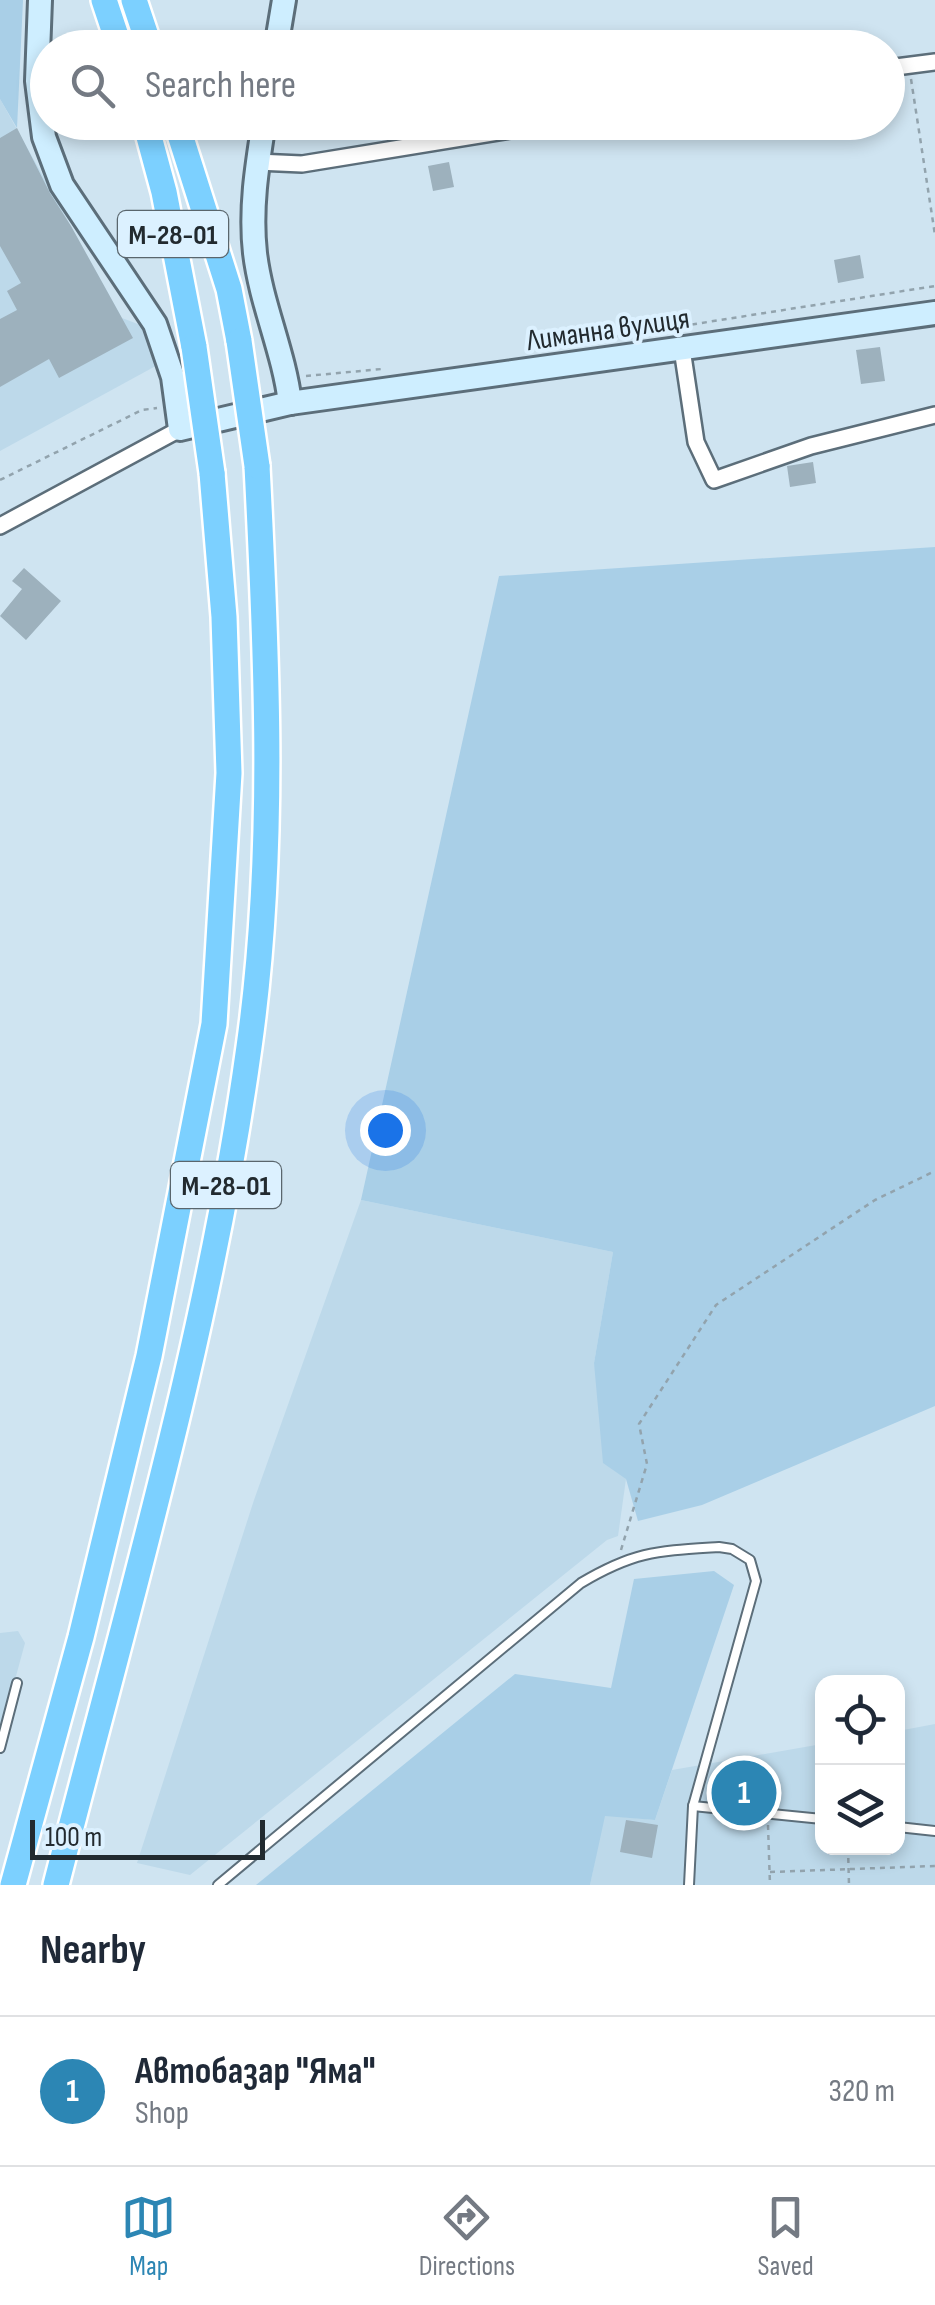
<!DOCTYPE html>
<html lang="en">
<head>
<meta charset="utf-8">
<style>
	:root { --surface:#fff; --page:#f2f2f3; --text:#1f2937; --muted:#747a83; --line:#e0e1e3; --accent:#2c86b4 }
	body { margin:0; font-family:"Sofia Sans Condensed",sans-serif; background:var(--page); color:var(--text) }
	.controls { position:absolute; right:30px; bottom:30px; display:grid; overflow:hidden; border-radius:20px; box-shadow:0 5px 15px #0003 }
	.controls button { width:90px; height:90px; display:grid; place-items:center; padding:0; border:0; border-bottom:2px solid var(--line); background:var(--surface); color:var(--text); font:50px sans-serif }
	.scale { position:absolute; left:30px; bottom:25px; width:235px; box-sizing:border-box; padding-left:10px; border:5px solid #222a2f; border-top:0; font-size:28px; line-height:35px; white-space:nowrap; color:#222a2f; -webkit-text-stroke:8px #dcf1ff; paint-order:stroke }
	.you { position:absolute; left:385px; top:1130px; width:35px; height:35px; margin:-25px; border:8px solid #fff; border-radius:50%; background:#1a73e8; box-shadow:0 0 0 15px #1a73e833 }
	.badge { display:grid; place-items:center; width:65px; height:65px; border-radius:50%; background:var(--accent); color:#fff; font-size:32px; font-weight:700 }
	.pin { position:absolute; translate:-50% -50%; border:5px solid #fff; box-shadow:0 2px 10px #0006 }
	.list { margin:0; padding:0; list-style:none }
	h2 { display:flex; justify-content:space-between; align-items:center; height:130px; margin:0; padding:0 40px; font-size:42px }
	h2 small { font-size:32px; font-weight:400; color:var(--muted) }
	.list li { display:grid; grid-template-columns:65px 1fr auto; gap:30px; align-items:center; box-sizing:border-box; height:150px; padding:0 40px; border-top:2px solid var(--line) }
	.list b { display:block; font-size:38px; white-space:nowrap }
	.list p { margin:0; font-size:32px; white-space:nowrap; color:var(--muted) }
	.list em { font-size:32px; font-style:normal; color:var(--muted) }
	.icon { flex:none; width:55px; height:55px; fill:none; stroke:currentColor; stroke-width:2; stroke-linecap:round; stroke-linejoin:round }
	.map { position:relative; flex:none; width:935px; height:1885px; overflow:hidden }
	.search { position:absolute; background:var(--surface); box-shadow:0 5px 15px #0003; left:30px; right:30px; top:30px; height:110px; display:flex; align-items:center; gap:25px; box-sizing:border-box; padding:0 35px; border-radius:55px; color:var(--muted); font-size:38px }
	.sheet { height:280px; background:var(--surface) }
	nav { display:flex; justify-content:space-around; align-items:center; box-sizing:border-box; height:140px; border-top:2px solid var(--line); background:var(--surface); font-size:28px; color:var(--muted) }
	nav a { display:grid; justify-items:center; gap:5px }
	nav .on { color:var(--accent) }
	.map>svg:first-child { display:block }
</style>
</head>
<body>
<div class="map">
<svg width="935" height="1885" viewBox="0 0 935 1885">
	<rect width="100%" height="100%" fill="#cfe4f1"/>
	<g fill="#bdd9ea">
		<path d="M0,99L122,318L143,326L163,362L0,451Z"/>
		<path d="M361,1200L613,1252L594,1363L626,1479L618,1536L607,1540L190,1875L137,1863L254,1500Z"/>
		<path d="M18,1631L25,1643L0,1735V1633Z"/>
		<path d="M935,1724V1885H590L604,1815L655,1820L672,1770L822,1744V1848H898V1731Z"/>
	</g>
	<g fill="#a9cfe7">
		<path d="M0,0H23L17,128L0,99Z"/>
		<path d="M935,547V1406L702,1505L638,1521L626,1479L603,1463L594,1363L613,1252L361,1200L499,576Z"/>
		<path d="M714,1571L734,1585L655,1820L605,1816L590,1885H256L515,1674L611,1688L634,1579Z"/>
	</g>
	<g fill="#9db1bd">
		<path d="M819,31L821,48H800L798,34Z"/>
		<path d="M17,128L50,193L71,226L133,338L59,378L49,359L0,387V319L17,310L7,291L21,283L0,246V138Z"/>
		<path d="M449,162L454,187L433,191L428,166Z"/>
		<path d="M860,255L864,278L838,283L834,260Z"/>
		<path d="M880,347L885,381L861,384L856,350Z"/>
		<path d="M813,462L816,483L790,487L787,466Z"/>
		<path d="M24,568L61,601L26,640L0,616L22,589L12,581Z"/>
		<path d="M626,1820L658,1825L652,1858L620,1852Z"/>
	</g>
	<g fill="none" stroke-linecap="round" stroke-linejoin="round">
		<g stroke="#5c6e7a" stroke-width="12">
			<g id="service">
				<path d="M0,1748L17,1683"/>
				<path d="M693,1806L822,1819"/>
				<path d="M898,1827L935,1831"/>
				<path d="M218,1885L581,1583C635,1551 657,1551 719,1547L732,1549L750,1560L756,1581L693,1806L689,1885"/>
			</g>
		</g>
		<g stroke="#5c6e7a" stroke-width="20">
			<g id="minor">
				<path d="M888,68L935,62"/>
				<path d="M257,162L302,164L560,122"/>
				<path d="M682,349L696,442L714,480L811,446L935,415"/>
				<path d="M0,526L180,429"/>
			</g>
		</g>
		<g stroke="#5c6e7a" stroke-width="28">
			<g id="secondary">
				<path d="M40,0L37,81L44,137L62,185L155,324L173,377L180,429L290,403L935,313"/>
				<path d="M276,48L284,0"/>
				<path d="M264,122C257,166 250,209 255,253C261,304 284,352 290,403"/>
			</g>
		</g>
		<g stroke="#fff" stroke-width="30">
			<g id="trunk">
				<path d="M104,0L120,48"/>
				<path d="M134,0L150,48"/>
				<path d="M145,122L164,192L194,347"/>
				<path d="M176,122L229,289L239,341"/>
				<path d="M13,1885L81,1637L149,1356L214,1024L229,773L224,617L212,473"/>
				<path d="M56,1885C127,1608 210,1331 249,1047C276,855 267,659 257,466"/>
			</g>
		</g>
		<g stroke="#92a3ad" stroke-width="2.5" stroke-dasharray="5 5" stroke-linecap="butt">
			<path d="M911,79L935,235"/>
			<path d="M613,337L935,286"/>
			<path d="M306,376L382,369"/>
			<path d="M0,480L142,410L157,408"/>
			<path d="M621,1550L647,1464L639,1424L716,1305L875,1200L935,1171"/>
			<path d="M768,1825L770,1885"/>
			<path d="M848,1848L849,1885"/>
			<path d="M770,1872L935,1866"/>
		</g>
		<use href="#service" stroke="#fff" stroke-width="8"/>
		<use href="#minor" stroke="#fff" stroke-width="15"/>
		<use href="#secondary" stroke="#ceeeff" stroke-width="22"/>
		<use href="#trunk" stroke="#7cd0ff" stroke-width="25"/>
		<g stroke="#fff" stroke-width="30" stroke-linecap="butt">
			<g id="trunk-bridge">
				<path d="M239,341L257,466"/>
				<path d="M194,347L212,473"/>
			</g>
		</g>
		<use href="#trunk-bridge" stroke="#7cd0ff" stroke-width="25"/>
	</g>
	<g text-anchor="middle" stroke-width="8" stroke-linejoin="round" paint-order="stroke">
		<g fill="#dcf1ff" stroke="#5a666d" stroke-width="2.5">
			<rect x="118" y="211" width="110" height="46" rx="8"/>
			<rect x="171" y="1162" width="110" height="46" rx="8"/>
		</g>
		<g font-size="28" font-weight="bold" fill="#222a2f">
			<text x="173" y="244">М-28-01</text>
			<text x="226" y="1195">М-28-01</text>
		</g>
		<g font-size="30" fill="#222a2f" stroke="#dcf1ff">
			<text transform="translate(608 329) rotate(-8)" y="10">Лиманна вулиця</text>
		</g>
	</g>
</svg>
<div class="controls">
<button><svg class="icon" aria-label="locate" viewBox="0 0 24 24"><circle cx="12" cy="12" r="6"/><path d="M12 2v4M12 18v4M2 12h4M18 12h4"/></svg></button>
<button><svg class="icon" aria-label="layers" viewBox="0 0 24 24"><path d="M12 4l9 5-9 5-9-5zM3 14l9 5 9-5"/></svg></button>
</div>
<div class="scale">100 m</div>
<div class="you"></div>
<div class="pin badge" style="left:744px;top:1793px">1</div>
<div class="search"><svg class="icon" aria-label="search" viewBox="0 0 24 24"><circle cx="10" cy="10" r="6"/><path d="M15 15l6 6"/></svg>Search here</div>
</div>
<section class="sheet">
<h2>Nearby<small></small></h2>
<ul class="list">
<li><span class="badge">1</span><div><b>Автобазар &quot;Яма&quot;</b><p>Shop</p></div><em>320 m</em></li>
</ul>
</section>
<nav>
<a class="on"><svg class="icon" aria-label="map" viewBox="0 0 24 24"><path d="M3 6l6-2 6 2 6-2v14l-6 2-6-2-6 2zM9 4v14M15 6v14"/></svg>Map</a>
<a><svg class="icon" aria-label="directions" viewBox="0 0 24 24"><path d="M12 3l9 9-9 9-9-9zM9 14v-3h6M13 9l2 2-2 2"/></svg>Directions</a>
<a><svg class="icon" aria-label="saved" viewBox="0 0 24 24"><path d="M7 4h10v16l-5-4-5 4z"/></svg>Saved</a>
</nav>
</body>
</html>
